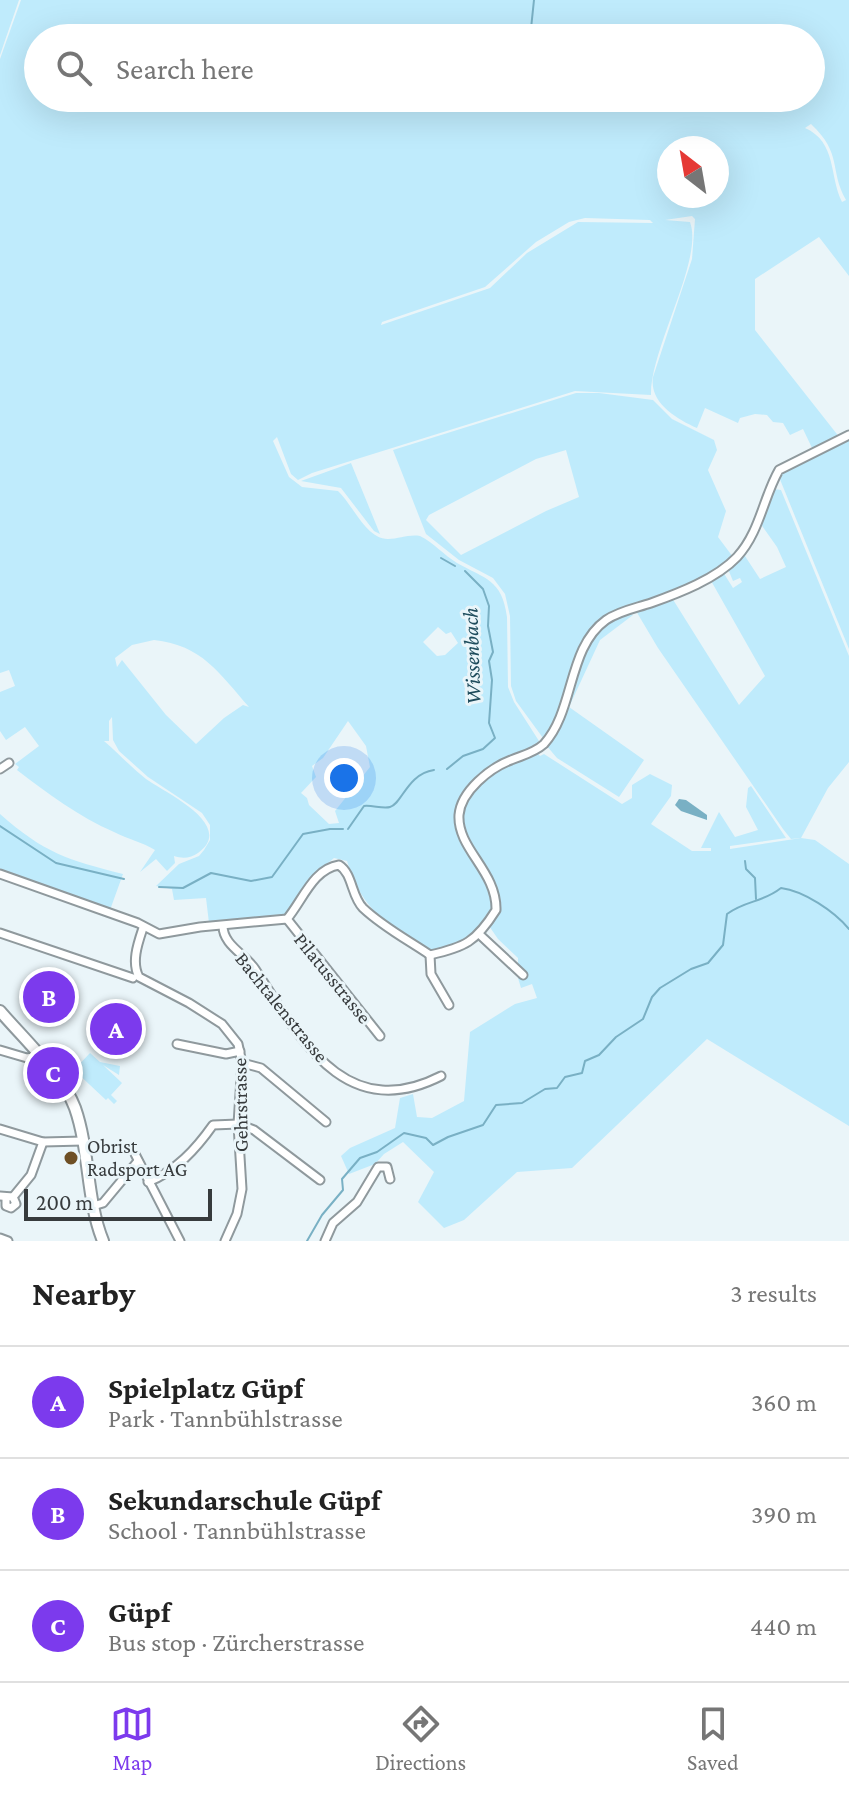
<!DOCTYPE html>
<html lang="en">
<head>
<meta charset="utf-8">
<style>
	:root { --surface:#fff; --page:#f2f2f2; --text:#222; --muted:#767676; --line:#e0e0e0; --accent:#7c3aed }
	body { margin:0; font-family:"Crimson Pro",serif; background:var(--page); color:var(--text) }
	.compass { position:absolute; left:657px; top:136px; width:72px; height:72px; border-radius:50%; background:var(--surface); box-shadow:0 8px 32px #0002; rotate:329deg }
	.scale { position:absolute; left:24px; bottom:20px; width:188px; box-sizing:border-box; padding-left:8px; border:4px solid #373b3d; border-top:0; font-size:22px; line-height:28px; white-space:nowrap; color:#373b3d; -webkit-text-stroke:6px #eaf5f9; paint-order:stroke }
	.you { position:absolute; left:344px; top:778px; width:28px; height:28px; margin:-20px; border:6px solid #fff; border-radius:50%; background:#1a73e8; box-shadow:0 0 0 12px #1a73e833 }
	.badge { display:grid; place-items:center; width:52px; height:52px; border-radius:50%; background:var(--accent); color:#fff; font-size:26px; font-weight:700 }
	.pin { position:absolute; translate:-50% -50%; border:4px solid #fff; box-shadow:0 2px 8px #0006 }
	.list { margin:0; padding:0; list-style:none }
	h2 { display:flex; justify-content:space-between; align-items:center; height:104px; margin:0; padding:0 32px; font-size:34px }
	h2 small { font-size:26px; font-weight:400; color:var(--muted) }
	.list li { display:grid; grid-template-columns:52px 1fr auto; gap:24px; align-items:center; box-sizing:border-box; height:112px; padding:0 32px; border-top:2px solid var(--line) }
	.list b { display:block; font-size:30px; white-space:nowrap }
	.list p { margin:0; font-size:26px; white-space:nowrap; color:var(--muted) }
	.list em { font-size:26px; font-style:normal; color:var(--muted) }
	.icon { flex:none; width:44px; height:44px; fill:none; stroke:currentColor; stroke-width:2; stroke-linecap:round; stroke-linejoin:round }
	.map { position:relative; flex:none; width:849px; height:1241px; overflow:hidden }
	.search { position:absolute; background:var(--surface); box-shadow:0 8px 32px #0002; left:24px; right:24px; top:24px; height:88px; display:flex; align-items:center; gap:20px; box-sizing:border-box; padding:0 28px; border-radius:44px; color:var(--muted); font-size:30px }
	.sheet { height:440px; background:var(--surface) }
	nav { display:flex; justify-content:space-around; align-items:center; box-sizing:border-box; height:112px; border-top:2px solid var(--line); background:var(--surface); font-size:22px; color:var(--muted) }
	nav a { display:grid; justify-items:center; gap:4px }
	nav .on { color:var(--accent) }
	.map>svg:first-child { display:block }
</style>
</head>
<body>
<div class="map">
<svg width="849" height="1241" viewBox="0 0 849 1241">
	<rect width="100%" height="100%" fill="#eaf5f9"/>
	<g fill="#bfebfc" fill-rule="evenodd">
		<path d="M0,0H19L0,55Z"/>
		<path d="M21,0H849V276L819,237L755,279V330L840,438L813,450L803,429L790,435L783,423L773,422L767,415L755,414L740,418L738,423L705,408L697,428C677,419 649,403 653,377L692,259L695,219L692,216L665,220L690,222C704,260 650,348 651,395L575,391L312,473L298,480L291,474L277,437L273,441L289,477L302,487L338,491C353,505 366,539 388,539C399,539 409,534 420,536C434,543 444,555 457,563C485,579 502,579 507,617L508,687L514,702L539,741L532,747L540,756L544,754L622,804L632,798V785L650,774L672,785L671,796L651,824L692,851H711V848H701L719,812L735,837L758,830L746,807L748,788L751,786L786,838L730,846V849L801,838L791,839L783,829L658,648L636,611L672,598L739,705L765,676L710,579L723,572L733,588L742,582L740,578L733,581L728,569L743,553L760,579L786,567L777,547L760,523L774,489L781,490L849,656V762L828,788L801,838L815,840L849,864V1126L707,1039L572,1168L517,1172L464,1220L444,1228L418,1202L434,1172L403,1142L384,1154L375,1164L349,1174L341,1156L350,1148L395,1128L400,1098L413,1094L417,1117L432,1118L464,1101L470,1032L515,1004L537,998L532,984L521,988L518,978V958L498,939L487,923L462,944L432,953C389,924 363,914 347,861L334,858L316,873L286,915L209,923L206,898L174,900L172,889L156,886L179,864L199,856L204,850L210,840V825L202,813L148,777L119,751L113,740L112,717L109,721V741H104C118,753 131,767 146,779C164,792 237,825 198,853C191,858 183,859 174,856L175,863L167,871L156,859L140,872L155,850C142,842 128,839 114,832C79,817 47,793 17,770L19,767L15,764L39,746L25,727L6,740L0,731V692L15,686L9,670L0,673V59ZM38,38H811V98H38ZM811,124C843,154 829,170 846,200L842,202C829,176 837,142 805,128ZM669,148H717V196H669ZM585,218L650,220L653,223L578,222L527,253L490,288L381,325L382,322L485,287L536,242L569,222ZM438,627L446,634L451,632L458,643L445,655L437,656L423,642ZM154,640C202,645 219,673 249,707L243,705L224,718L196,744L166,715L122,660L117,667L115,658L132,645ZM348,721L366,746L370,767L335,811L339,823L329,824L309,805L307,798L301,793L316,777L312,766L323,758Z"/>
		<path d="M576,393H599L653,400L672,419L714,440L717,450L708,470L726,511L718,537L733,557L723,566L690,584L617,611L581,651L553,723L543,738L516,701L511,686L510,616L505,594L493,578L459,560L426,534L393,450ZM566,450L579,497L546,511L461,555L426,520L429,515L536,459Z"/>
		<path d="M849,437V649L779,477L783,470Z"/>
		<path d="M351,463L380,534L374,531L341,488L301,481Z"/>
		<path d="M629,613L633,615L600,640L569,707L644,760L619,797L557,758L546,745C566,712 575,659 597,632C605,622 617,618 629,613Z"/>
		<path d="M0,814C44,853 68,860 123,874L110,910L0,870Z"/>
		<path d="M90,1053L100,1062L120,1066L119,1075L103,1065L122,1083L111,1095L117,1101L114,1104L108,1098L106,1100L74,1070Z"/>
	</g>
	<path fill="#79b0c4" d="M679,799L686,800L707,815V820L681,811L675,805Z"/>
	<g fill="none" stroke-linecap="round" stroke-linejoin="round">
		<g stroke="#79b0c4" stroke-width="2">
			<path d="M530,38L534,0"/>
			<path d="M441,558L455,566"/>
			<path d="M447,769L463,756L483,749L495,738L489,723L492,680L489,661L493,652L488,626L489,606L483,589L465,571"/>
			<path d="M0,826L56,863L124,879"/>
			<path d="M348,829L364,806C372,805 383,809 390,807C402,804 407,774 434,770"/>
			<path d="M745,861L746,869L755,878L756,899"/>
			<path d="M159,887L183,888L211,873L251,881L272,877L303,834L330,829H343"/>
			<path d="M307,1241L322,1215L343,1190L342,1179L360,1158L377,1152L404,1133L426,1138L433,1145L448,1137L483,1125L496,1105L522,1103L545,1089L557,1088L565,1077L582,1073L585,1061L599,1055L616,1037L643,1019L652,997L660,988L691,969L708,963L723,945L727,914C746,900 762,903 781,888C804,891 834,911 849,929"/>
		</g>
		<g stroke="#8f999d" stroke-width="11">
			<g id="minor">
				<path d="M0,769L9,763"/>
				<path d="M0,874L138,923L159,934L200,927L287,919C303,900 313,869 339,865C353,874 351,896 363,908C383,927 408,940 430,955C465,947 476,942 496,910C497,871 457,849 459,815C461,791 490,768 511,760C523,755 534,753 544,744C575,710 567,648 606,620C619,611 636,608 651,603C679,593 716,579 737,557C760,532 763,498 779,470L849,435"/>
				<path d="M287,919L380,1036"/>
				<path d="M223,926C223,945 245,954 255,969C300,1038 345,1125 441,1076"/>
				<path d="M143,928C138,943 131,962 139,977L189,1003L222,1024L238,1044L242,1063L238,1124L242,1189L237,1214L225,1241"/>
				<path d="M0,933L133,978"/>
				<path d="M479,934L523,975"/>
				<path d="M430,955L431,974L449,1005"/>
				<path d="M177,1044L226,1054L240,1051"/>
				<path d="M0,1050L27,1058L39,1056"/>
				<path d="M242,1063L261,1068L326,1122"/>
				<path d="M0,1129L43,1142L83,1141"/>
				<path d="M135,1154L180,1241"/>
				<path d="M148,1182C176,1171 196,1149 213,1125L238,1124L254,1130L320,1180"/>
				<path d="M0,1196L13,1197L31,1175L43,1142"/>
				<path d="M6,1199V1206L11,1208L16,1204L13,1197"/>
				<path d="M93,1206L103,1203L138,1161"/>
				<path d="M0,1238L8,1241"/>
				<path d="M325,1241L333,1223L357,1202L378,1167H387L390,1179"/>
			</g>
		</g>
		<g stroke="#8f999d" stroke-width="14">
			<path id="secondary" d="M0,1011C23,1038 63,1075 75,1108C90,1151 86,1199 103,1241"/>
		</g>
		<use href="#minor" stroke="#fff" stroke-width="7"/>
		<use href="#secondary" stroke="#fff" stroke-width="10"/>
	</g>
	<circle fill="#6e4f25" stroke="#eaf5f9" stroke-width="3" cx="71" cy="1158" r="8"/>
	<g text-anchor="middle" stroke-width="6" stroke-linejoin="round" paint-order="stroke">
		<g font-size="20" fill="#373b3d" stroke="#eaf5f9">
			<text transform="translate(333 978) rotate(51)" y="7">Pilatusstrasse</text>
			<text transform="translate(282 1007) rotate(51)" y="7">Bachtalenstrasse</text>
			<text transform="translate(240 1105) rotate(-91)" y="7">Gehrstrasse</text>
		</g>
		<g font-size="20" fill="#373b3d" stroke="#eaf5f9" text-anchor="start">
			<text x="87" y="1153">Obrist<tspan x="87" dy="23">Radsport AG</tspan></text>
		</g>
		<g font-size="22" font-style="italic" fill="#1e4c5c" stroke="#eaf5f9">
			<text transform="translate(471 656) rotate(-92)" y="8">Wissenbach</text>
		</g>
	</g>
</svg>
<svg class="compass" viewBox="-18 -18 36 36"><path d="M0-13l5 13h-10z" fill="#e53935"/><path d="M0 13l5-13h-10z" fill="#767676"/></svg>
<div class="scale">200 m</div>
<div class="you"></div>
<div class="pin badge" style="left:116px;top:1029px">A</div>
<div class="pin badge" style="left:49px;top:997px">B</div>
<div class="pin badge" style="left:53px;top:1073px">C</div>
<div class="search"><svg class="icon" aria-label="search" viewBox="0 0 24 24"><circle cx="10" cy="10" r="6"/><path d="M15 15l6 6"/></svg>Search here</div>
</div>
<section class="sheet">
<h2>Nearby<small>3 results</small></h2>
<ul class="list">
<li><span class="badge">A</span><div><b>Spielplatz Güpf</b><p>Park · Tannbühlstrasse</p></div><em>360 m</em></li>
<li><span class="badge">B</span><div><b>Sekundarschule Güpf</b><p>School · Tannbühlstrasse</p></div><em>390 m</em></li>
<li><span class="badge">C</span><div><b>Güpf</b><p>Bus stop · Zürcherstrasse</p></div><em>440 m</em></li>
</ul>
</section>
<nav>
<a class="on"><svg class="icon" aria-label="map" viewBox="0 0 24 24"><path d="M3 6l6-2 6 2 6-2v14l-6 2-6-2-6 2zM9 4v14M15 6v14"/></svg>Map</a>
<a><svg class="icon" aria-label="directions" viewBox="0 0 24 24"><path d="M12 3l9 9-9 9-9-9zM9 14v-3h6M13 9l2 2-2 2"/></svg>Directions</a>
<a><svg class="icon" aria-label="saved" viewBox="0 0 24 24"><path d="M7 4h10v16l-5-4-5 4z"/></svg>Saved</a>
</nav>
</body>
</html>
